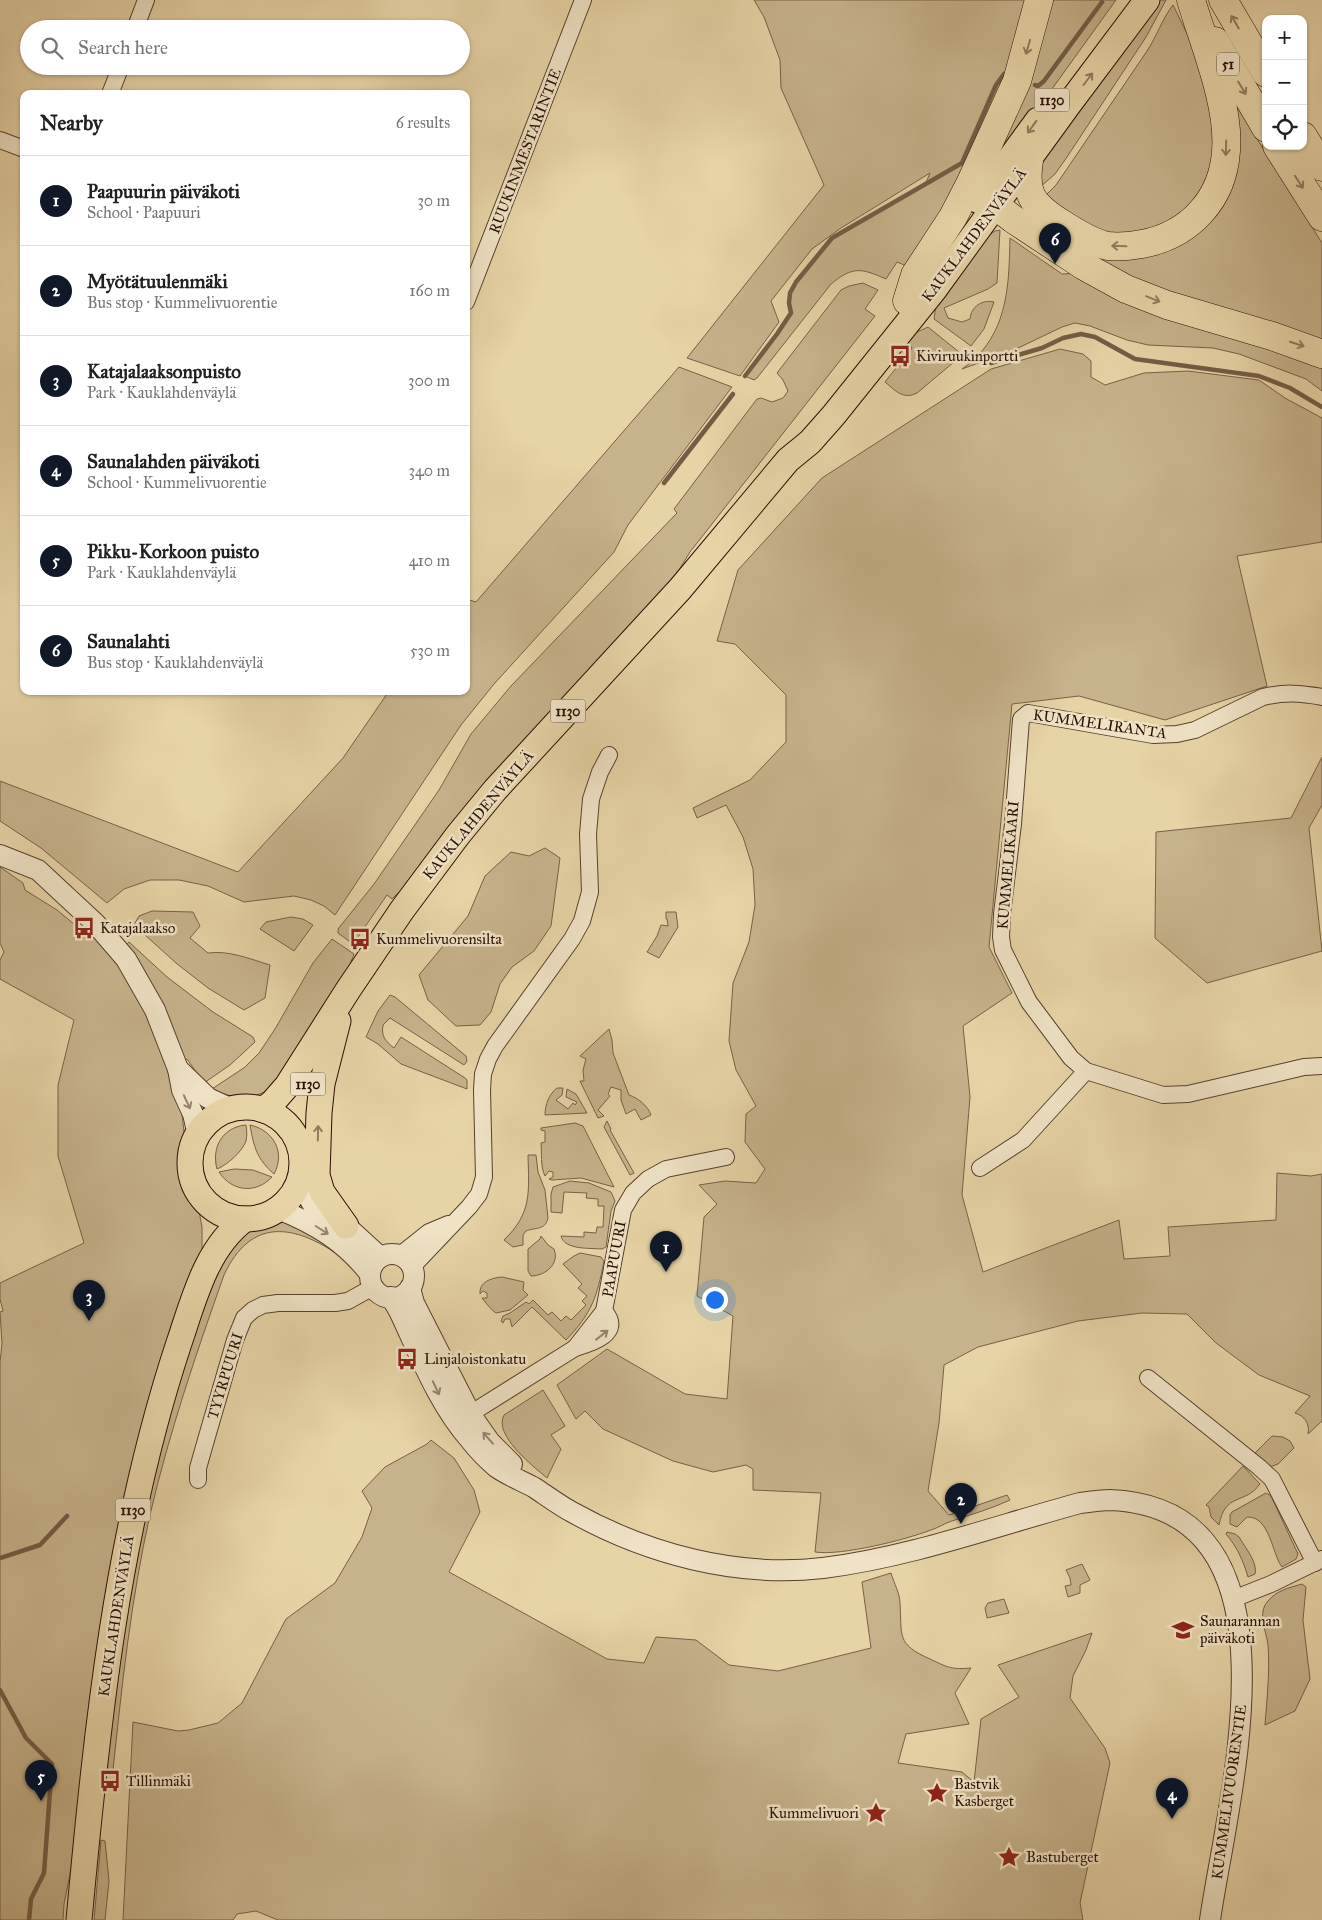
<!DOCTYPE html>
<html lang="en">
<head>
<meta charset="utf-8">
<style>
	:root { --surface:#fff; --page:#f6f6f6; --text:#202124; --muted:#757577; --line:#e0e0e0; --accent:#111827 }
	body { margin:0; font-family:"IM FELL Great Primer",serif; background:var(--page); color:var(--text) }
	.controls { position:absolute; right:15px; top:15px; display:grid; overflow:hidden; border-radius:10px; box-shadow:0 1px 4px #0004 }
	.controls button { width:45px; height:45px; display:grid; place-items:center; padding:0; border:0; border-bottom:1px solid var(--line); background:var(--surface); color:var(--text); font:25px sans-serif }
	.you { position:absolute; left:714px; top:1299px; width:18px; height:18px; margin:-12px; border:4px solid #fff; border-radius:50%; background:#1a73e8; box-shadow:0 0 0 8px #1a73e833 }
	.badge { display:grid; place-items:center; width:32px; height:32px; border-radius:50%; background:var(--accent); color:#fff; font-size:16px; font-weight:700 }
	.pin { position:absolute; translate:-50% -41px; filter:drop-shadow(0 1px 2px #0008) }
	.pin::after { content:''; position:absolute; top:26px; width:18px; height:15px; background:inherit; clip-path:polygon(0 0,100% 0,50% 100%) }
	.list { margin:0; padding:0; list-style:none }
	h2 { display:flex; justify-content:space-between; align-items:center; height:65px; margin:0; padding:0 20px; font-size:21px }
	h2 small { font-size:16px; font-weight:400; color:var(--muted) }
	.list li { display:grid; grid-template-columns:32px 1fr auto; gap:15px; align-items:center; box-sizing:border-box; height:90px; padding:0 20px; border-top:1px solid var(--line) }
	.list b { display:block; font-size:19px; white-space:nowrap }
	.list p { margin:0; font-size:16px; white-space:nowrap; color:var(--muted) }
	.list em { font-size:16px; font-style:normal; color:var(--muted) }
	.icon { flex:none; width:28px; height:28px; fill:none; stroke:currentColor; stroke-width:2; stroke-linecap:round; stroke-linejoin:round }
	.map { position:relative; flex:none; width:1322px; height:1920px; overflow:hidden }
	.search { position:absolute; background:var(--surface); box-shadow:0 1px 4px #0004; left:20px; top:20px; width:450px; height:55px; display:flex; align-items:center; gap:12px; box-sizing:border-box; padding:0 18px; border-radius:28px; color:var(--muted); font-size:19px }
	.panel { position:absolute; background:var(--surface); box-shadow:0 1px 4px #0004; left:20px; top:90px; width:450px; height:605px; border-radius:10px }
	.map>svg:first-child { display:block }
</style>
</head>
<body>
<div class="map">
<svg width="1322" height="1920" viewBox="0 0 1322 1920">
	<rect width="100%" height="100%" fill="#e6d3a6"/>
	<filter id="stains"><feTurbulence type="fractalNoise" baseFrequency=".004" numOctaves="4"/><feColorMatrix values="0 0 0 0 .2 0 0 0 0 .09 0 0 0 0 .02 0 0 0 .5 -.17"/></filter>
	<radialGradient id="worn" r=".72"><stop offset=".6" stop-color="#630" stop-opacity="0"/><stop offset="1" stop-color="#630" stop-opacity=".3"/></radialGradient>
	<g fill="#c6b28b" stroke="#786048">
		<path d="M754,0H1027L1018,42L982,139L909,267L897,262L886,279C861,268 853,266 831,284L757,378L754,380L745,376L777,334L791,313L789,303L790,293L796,282L832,238L925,185L930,173L841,228L812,249L771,301L779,322L740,376L687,358L824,185L781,88L780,60L764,17Z"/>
		<path d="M1048,0H1116L980,189Z"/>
		<path d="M1153,0H1166L1146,37L1067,157L1055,174L1038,189L1043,160Z"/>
		<path d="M1173,5L1201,62L1212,91L1217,158L1199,200L1159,230L1105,236L1043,198L1056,185L1147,51C1157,36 1162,19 1173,5Z"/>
		<path d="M1231,97L1322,243V347L1123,279L1032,209L1084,245L1191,229Z"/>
		<path d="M1000,230L997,283L988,289L944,308L948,318L962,322L970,319C971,307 982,299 994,302L984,329L971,346L934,319L936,305L985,238L995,231Z"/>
		<path d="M1010,238L1062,274L1081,273L1322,362V391L1306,379L1239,354L1213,348L1148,345L1127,340L1090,326L1075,323L1062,327L1014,350L962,369C969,364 977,358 982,351C1009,319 1009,277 1010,238Z"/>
		<path d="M863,283L878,290L865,309L875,316L690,552L661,599L421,870L392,899L387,895L353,944L338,933V929L374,884L439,790L471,734L511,686L677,513L674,509L757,399L761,398L772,402L783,398L788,391L783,380L777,373L841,290L849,286Z"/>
		<path d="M928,327L959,352L960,357L917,393C903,400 896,391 885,382L912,348L908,342L915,333Z"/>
		<path d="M1060,349L1083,354L1091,361V377L1105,385L1144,373L1188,371L1259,380L1285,398L1322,418V542L1237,556L1267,686L1165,720L1079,696L1012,704L989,947L1012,993L963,1026L970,1097L962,1195L983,1272L1119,1220L1124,1259L1170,1256L1168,1227L1276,1220L1277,1173L1311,1176L1322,1174V1421L1308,1434C1310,1424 1305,1416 1295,1413L1310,1396L1259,1375L1216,1343L1187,1314L1142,1313L1078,1321L978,1347L944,1365L939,1423L928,1491L949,1515L1007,1495L1010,1500C991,1509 972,1514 952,1521C945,1523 938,1528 931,1530C905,1540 841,1556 815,1552L821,1493L753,1490V1469L746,1465L713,1472L673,1461L603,1429L585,1411L576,1419L557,1385L607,1349L685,1394L727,1399L733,1316L697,1296L704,1217L717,1204L699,1185L725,1181L756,1183L765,1169L745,1142L746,1114L756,1106L736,1070L729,1041L733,983L749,942L755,905L753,869L743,837L726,805L697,818L693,808L750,780L786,742V695L735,644L717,641L738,570L822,478L991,369Z"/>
		<path d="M679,367L732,387L628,525L614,552L494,684L461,725L335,915L324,906L311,900L294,896L244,902L208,886L179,880H150L124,889L107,903L41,848L0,821V781L238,872L343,758L389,691H466V599L476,602Z"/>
		<path d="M1322,757V805L1309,828L1322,951L1207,983L1155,938L1156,832L1291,818Z"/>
		<path d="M545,848L560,858L551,926L534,951L512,967L500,984L491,1012L480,1025L456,1026L428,1000L419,975L468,916L485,876L511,852L529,856Z"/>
		<path d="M0,867L23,883L25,890L57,910L86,934L90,929L119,964L148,1013L182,1114L185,1141L184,1170L186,1179L198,1206L202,1227V1250L199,1264L186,1298L64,1904L63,1920H0V1362L2,1344L0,1312L3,1311L0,1299V1283L84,1243L58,1156V1085L74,1020L0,979V960L4,952L0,943Z"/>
		<path d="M152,911L193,912L200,926L190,938L208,953C229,950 250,959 270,965L265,998L244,1010L208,988L176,963L134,925L139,916Z"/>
		<path d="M666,912H676L678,927L659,958L647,952L657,936L661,925L668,926L667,919H666Z"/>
		<path d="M291,917L303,919L313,925L294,951L260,929L266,922Z"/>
		<path d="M332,939L354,954L342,985L269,1090C246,1101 235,1099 212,1089L245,1067L259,1053L275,1029L313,963Z"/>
		<path d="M129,942L167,977L213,1012L253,1037L255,1042L230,1065L204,1083L187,1059L184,1061L125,946Z"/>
		<path d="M390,995L395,997L466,1056L467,1061L464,1065L390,1018L383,1025C381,1036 385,1041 394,1048L401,1037L465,1078L467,1080V1089L401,1064L378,1044L366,1037L378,1011Z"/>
		<path d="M609,1029L612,1040L613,1053L629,1095C638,1098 648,1106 651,1115L641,1120L635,1109L626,1114L621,1100V1090L611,1087L608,1094L610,1096L598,1110L604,1116L598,1118L580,1081H584L583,1070L586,1059L580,1056Z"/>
		<path d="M557,1088H563L562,1095L556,1100L568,1109L573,1103L575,1105L577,1102L566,1097L567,1089L576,1094L587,1113L545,1115C545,1105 549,1094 557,1088Z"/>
		<path d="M607,1121L611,1129L610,1130L634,1173L630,1175L604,1127Z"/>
		<path d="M575,1123L583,1126L614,1187L581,1178L552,1180L549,1179L553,1177V1172L549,1171L545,1176C540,1166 542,1153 541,1143L545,1142V1131L541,1130V1128Z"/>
		<path d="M246,1125C247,1131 247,1136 246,1141C242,1152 227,1165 217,1169C211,1147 223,1127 246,1125Z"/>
		<path d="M250,1125C273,1130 286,1152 274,1174C257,1159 254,1148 250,1125Z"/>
		<path d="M528,1155H536L538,1172L545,1190L548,1218C545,1231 535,1227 526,1231L523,1235V1245L513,1247L504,1240C532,1213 529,1192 528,1155Z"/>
		<path d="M234,1169L253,1170L272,1177C256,1194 232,1192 219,1172Z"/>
		<path d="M570,1181L589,1183L611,1192L615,1201L611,1211L606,1247L602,1249C590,1248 564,1250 561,1236L584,1237V1232L596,1233L597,1227H603L604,1206H598V1199L586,1198L587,1193L564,1192L562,1213L551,1212V1194L553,1187Z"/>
		<path d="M280,1221L303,1227L340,1256C294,1224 251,1217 224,1275C196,1354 169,1433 150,1515C131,1599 122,1685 113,1770H108L105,1743L118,1639L160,1437L221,1257L248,1228L258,1223Z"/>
		<path d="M541,1236L548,1245L554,1249C560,1264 545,1276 531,1276L528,1271V1249L540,1239Z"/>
		<path d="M580,1253L601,1257L604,1261C597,1297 592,1313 566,1340L532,1307L512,1327L510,1319H505L503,1323L501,1321L503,1316L510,1313L526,1302L529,1304L533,1300L548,1315L552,1312L561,1321L566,1316L571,1320L586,1305L582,1301L587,1296L578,1288L582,1284L563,1264L574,1256Z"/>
		<path d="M502,1277L524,1282L523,1290L528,1295L510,1310L496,1313C491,1310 486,1303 482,1298H487V1293L483,1291L480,1294C479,1282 491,1278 502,1277Z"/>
		<path d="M543,1390L565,1426L551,1435L561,1449L547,1478C533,1466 493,1435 504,1415Z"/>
		<path d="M1272,1436L1283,1437L1290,1441L1294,1448L1278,1464L1270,1467L1255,1453Z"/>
		<path d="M431,1440L454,1458L474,1490L480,1512L449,1572L607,1659L644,1663L656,1637L696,1640L729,1665L778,1671L871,1648L862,1582L891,1573C894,1583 900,1594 900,1603C902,1636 896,1644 930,1659C947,1667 951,1670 971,1668L955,1693L969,1724L906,1734L898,1763L962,1772L974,1782L981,1719L1019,1697L998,1665L1092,1633L1086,1650L1073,1676L1070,1698L1105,1748L1110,1763L1080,1903L1083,1920H278L256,1911L237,1914L233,1920H123L133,1722L178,1731L189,1730L218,1723L242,1703L286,1619L335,1583L362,1537L372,1508L362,1491L385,1467L427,1444Z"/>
		<path d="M1243,1466L1260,1484C1245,1505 1225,1492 1219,1525L1211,1517L1209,1507L1206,1505Z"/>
		<path d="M1266,1493L1271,1496L1298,1554L1296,1559L1282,1567C1272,1554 1270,1516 1247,1517L1237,1527L1230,1524V1515L1232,1512Z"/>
		<path d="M1227,1532L1235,1534L1239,1537C1245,1547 1258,1563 1255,1574L1248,1577C1243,1560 1237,1547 1226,1534Z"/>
		<path d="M1082,1564L1090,1580L1080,1585V1593L1068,1597L1065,1586L1071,1585L1070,1578L1066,1570Z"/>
		<path d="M1302,1584L1306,1587L1303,1620L1310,1679L1295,1711L1265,1725C1267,1699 1270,1671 1268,1645C1266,1630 1257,1613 1268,1601C1277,1590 1289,1588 1302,1584Z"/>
		<path d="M1004,1599L1009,1613L987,1618L985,1608L988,1603Z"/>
		<path d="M101,1840L105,1841L109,1881L105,1920H94Z"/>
	</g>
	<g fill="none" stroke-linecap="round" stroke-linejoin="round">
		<g stroke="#745c45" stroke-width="4.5">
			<path d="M1035,85L1038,86L1044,81L1102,2"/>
			<path d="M991,363L1042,348L1063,338L1081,334L1095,337L1135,359L1259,376L1290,388L1322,407"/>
			<path d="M745,376L777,334L791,313L789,303L790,293L796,282L832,238L962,163L996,85L1004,74"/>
			<path d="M664,483L733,394"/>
			<path d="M0,1558L40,1545L67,1516"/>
			<path d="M0,1690L26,1738L52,1764L44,1873L31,1899L29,1920"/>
		</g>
		<g stroke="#58402d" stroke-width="18">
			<g id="minor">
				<path d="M135,29L146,0"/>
				<path d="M110,94L121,66"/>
				<path d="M0,140L24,149"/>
				<path d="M466,302L583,0"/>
				<path d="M1322,697C1301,693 1284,692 1263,697L1195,730L1177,734L1153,735L1028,713L1021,719L1013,824L1002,914L1001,937L1003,950L1029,1002L1071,1058L1086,1071L1163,1095L1188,1094L1304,1067L1322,1066"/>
				<path d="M980,1168L1023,1140L1086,1071"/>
				<path d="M400,1255L429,1232L448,1224"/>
				<path d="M412,1267L469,1207L479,1194L484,1177L482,1090L483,1074L488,1059L495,1046L572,939L582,921L590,892L588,834L591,799L600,772L609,755"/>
				<path d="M575,1348L604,1311L623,1210L633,1193L648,1179L666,1169L726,1157"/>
				<path d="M1148,1378L1259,1467L1272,1479L1315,1563"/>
				<path d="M462,1419L575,1348C592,1343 624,1333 604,1311"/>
				<path d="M198,1480V1468L206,1440L235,1340L244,1318L253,1310L263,1305L278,1303H335L348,1301L373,1287"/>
				<path d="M1233,1599L1271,1584L1322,1559"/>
			</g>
		</g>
		<g stroke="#58402d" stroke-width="22">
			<g id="tertiary">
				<path d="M0,855L38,870L95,923L126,959L155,1010L178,1069L182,1090L193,1114L198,1135"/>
				<path d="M178,1069L208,1098L232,1109"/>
				<path d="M299,1181L313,1205L346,1226L380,1257"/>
				<path d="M278,1209C316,1224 345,1242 370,1274"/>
				<circle cx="392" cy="1276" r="22"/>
				<path d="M410,1288L414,1303L471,1415L490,1442L512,1464"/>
				<path d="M391,1297L399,1311C420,1355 438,1404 471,1441C478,1450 487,1459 496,1467C507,1475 522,1481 535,1488C547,1496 559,1505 572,1512C647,1554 737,1578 823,1568C911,1557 995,1526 1080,1503C1090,1502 1100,1500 1110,1500C1311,1508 1227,1800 1210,1920"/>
			</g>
		</g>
		<g stroke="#290f05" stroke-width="27">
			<g id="primary">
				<path d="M979,201L1038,120"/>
				<path d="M338,1021L322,1084L319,1113L317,1175L322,1192L346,1226"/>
				<circle cx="246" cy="1163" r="56"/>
				<path d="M263,1110L273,1102L287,1086L348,990L402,910L458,835L495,790L680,589L788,460L810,442L833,416L934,290L1069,104L1147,0"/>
				<path d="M79,1920C97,1725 117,1530 179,1343C194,1299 206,1248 245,1219"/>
			</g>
		</g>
		<g stroke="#290f05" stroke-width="29">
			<g id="motorway">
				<path d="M1223,0L1266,73"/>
				<path d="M1215,41L1266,128"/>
				<path d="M1303,136L1322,167"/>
				<path d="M1277,146L1322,217"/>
				<path d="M1029,161C1023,196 1035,207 1064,225C1077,233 1092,243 1108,246C1119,247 1131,246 1142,244C1190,235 1223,199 1226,151C1230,105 1204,44 1191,0"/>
				<path d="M991,183L996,206L1013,219L1084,266L1126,289L1167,305L1272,336L1322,354"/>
				<path d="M907,301L915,275L953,217L970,184L1017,81L1039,0"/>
			</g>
		</g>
		<use href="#minor" stroke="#efe2c5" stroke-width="16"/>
		<use href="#tertiary" stroke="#efe2c5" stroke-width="20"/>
		<use href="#primary" stroke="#e6d3a6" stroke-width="25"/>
		<use href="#motorway" stroke="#e6d3a6" stroke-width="28"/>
	</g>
	<defs><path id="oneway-shaft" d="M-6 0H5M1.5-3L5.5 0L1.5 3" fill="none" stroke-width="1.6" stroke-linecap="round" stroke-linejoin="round" transform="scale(1.25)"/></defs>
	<g stroke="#917b5e">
		<use href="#oneway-shaft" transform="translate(1235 22) rotate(-120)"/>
		<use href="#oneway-shaft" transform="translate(1028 47) rotate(106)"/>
		<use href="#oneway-shaft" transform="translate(1088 79) rotate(-53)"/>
		<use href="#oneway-shaft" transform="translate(1242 88) rotate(59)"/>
		<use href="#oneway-shaft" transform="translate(1032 127) rotate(126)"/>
		<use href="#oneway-shaft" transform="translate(1226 148) rotate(92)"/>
		<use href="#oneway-shaft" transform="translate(1299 182) rotate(57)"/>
		<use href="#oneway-shaft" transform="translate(1119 246) rotate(-178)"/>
		<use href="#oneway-shaft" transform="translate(1153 299) rotate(22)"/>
		<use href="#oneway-shaft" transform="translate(1297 344) rotate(18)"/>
		<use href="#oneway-shaft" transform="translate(318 1133) rotate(-89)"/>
	</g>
	<g stroke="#96836f">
		<use href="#oneway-shaft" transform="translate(187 1102) rotate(65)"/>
		<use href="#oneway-shaft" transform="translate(322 1230) rotate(32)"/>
		<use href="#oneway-shaft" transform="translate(602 1335) rotate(-38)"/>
		<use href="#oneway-shaft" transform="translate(436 1388) rotate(65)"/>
		<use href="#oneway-shaft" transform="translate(488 1438) rotate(-131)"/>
	</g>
	<defs>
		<g id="bus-bare" transform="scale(1.725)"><path d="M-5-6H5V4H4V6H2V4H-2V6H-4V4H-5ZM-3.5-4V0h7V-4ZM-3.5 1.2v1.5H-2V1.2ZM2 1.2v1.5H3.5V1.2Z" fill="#8f2418" stroke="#efe2c5" stroke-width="2.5" paint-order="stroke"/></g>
		<g id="school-bare" transform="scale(1.725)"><path d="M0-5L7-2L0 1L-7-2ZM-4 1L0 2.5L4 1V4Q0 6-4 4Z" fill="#8f2418" stroke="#efe2c5" stroke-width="2.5" paint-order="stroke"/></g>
		<g id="sight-bare" transform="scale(1.725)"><path d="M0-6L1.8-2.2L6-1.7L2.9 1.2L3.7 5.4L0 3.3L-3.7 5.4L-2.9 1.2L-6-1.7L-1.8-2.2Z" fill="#8f2418" stroke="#efe2c5" stroke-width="2.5" paint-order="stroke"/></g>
	</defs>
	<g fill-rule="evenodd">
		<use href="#bus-bare" x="900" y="356"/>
		<use href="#bus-bare" x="84" y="928"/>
		<use href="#bus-bare" x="360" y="939"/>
		<use href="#bus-bare" x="407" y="1359"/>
		<use href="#school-bare" x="1183" y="1630"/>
		<use href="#bus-bare" x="110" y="1781"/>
		<use href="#sight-bare" x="937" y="1793"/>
		<use href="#sight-bare" x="876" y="1813"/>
		<use href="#sight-bare" x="1009" y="1857"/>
	</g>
	<g text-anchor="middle" stroke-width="5" stroke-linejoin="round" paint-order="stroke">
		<g fill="#efe2c5" stroke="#644e3f" stroke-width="1">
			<rect x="1217" y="52.5" width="22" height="23" rx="4"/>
			<rect x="1034.5" y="88.5" width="35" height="23" rx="4"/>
			<rect x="550.5" y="699.5" width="35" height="23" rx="4"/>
			<rect x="290.5" y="1072.5" width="35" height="23" rx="4"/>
			<rect x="115.5" y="1498.5" width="35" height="23" rx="4"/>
		</g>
		<g font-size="14" font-weight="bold" fill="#290f05">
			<text x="1228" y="69">51</text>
			<text x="1052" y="105">1130</text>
			<text x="568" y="716">1130</text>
			<text x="308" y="1089">1130</text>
			<text x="133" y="1515">1130</text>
		</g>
		<g font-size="15" fill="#290f05" stroke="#efe2c5">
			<text transform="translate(525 151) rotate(-69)" y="5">RUUKINMESTARINTIE</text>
			<text transform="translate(974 235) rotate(-53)" y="5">KAUKLAHDENVÄYLÄ</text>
			<text transform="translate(1100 724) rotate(8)" y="5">KUMMELIRANTA</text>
			<text transform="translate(478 815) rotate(-50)" y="5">KAUKLAHDENVÄYLÄ</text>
			<text transform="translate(1008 865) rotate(-85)" y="5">KUMMELIKAARI</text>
			<text transform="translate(614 1259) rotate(-80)" y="5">PAAPUURI</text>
			<text transform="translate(225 1376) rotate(-73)" y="5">TYYRPUURI</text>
			<text transform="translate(116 1616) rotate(-81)" y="5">KAUKLAHDENVÄYLÄ</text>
			<text transform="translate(1229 1792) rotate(-82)" y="5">KUMMELIVUORENTIE</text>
		</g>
		<g font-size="15" fill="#290f05" stroke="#efe2c5" text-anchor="start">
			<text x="916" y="361">Kiviruukinportti</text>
			<text x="100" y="933">Katajalaakso</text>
			<text x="376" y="944">Kummelivuorensilta</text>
			<text x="424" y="1364">Linjaloistonkatu</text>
			<text x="1200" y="1626">Saunarannan<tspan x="1200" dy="17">päiväkoti</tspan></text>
			<text x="126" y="1786">Tillinmäki</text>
			<text x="954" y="1789">Bastvik<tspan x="954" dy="17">Kasberget</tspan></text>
			<text x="859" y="1818" text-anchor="end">Kummelivuori</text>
			<text x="1026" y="1862">Bastuberget</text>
		</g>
	</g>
	<rect width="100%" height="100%" filter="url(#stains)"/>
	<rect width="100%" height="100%" fill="url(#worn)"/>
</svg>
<div class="controls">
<button>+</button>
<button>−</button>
<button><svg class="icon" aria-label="locate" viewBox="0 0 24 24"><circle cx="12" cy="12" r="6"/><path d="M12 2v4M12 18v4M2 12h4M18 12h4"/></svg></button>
</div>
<div class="you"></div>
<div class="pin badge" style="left:666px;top:1272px">1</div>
<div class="pin badge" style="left:961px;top:1524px">2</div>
<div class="pin badge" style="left:89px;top:1321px">3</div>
<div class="pin badge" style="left:1172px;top:1819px">4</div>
<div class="pin badge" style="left:41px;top:1801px">5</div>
<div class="pin badge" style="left:1055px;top:264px">6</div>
<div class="search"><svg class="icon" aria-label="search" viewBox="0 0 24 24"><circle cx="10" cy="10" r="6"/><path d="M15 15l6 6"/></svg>Search here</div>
<section class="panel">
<h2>Nearby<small>6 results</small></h2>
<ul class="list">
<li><span class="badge">1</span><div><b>Paapuurin päiväkoti</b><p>School · Paapuuri</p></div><em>30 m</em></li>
<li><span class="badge">2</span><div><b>Myötätuulenmäki</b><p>Bus stop · Kummelivuorentie</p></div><em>160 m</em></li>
<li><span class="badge">3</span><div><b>Katajalaaksonpuisto</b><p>Park · Kauklahdenväylä</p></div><em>300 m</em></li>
<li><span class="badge">4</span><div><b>Saunalahden päiväkoti</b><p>School · Kummelivuorentie</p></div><em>340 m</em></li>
<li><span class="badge">5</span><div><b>Pikku-Korkoon puisto</b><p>Park · Kauklahdenväylä</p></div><em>410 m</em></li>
<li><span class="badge">6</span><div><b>Saunalahti</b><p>Bus stop · Kauklahdenväylä</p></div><em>530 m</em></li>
</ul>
</section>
</div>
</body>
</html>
